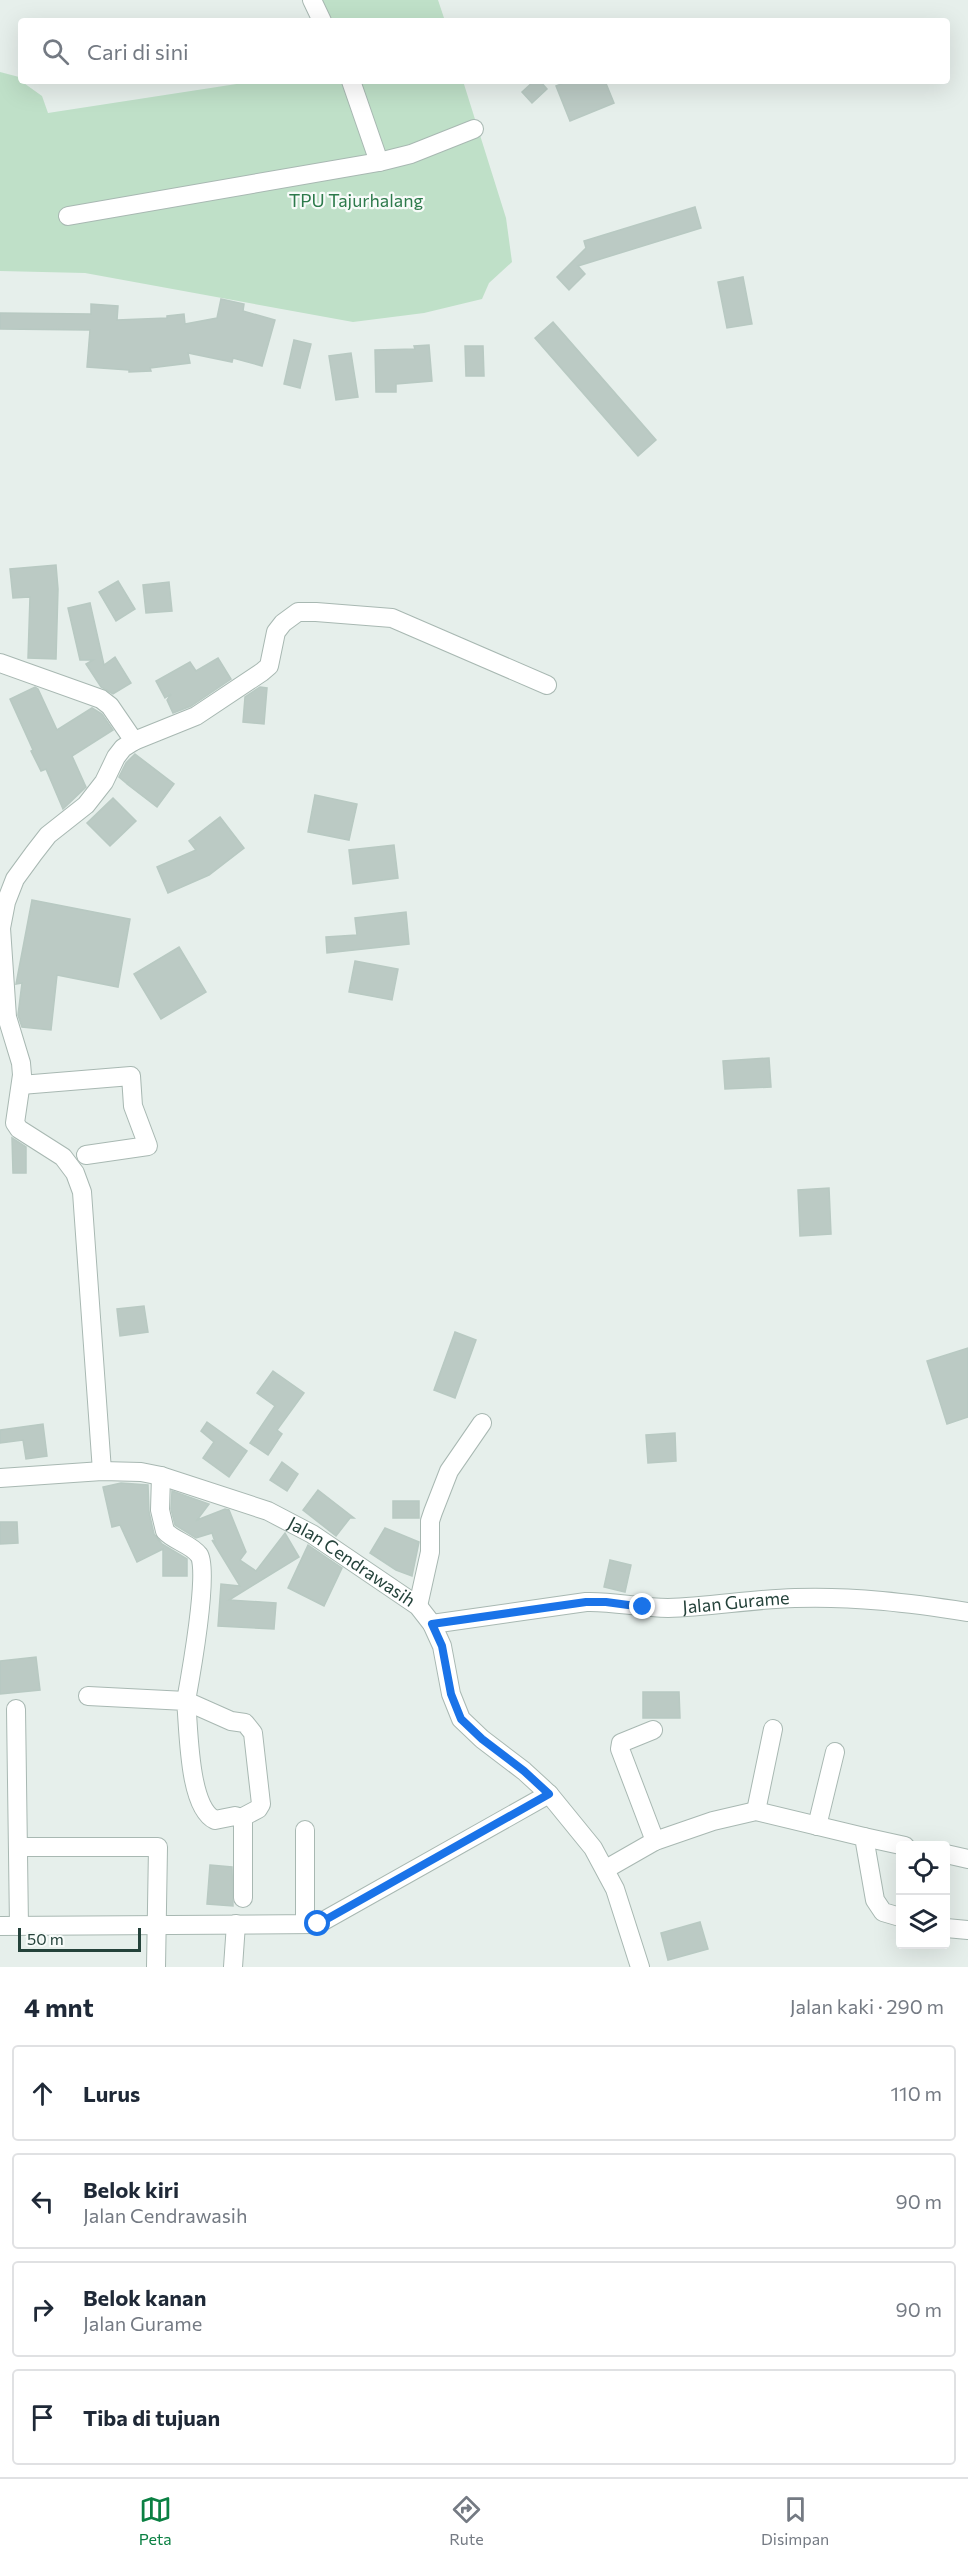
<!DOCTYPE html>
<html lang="id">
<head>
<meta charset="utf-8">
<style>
	:root { --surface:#fff; --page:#f2f2f3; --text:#1f2937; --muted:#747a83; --line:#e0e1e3; --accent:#0b8043 }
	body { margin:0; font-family:Commissioner,sans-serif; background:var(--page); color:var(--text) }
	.controls { position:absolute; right:18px; bottom:18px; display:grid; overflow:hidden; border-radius:6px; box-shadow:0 6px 24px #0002 }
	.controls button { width:54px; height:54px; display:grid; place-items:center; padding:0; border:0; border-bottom:2px solid var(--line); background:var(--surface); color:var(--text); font:30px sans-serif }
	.scale { position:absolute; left:18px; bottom:15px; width:123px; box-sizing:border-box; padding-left:6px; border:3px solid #24423a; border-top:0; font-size:16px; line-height:21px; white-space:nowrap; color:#24423a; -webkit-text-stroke:4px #f7fbf9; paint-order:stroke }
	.stop { position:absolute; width:18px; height:18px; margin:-14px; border:4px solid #1a73e8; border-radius:50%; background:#fff }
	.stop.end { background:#1a73e8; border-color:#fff; box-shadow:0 2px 6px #0008 }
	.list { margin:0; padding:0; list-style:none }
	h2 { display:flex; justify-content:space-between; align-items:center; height:78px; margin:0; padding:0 24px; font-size:26px }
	h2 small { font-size:20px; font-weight:400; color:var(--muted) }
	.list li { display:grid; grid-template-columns:39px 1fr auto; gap:18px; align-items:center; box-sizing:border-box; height:96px; margin:0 12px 12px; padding:0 12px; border:2px solid var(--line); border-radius:6px }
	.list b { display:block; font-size:22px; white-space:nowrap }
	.list p { margin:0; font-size:20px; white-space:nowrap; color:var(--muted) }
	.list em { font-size:20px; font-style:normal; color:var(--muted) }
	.icon { flex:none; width:33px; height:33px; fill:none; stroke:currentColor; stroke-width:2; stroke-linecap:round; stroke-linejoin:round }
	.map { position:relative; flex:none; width:968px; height:1967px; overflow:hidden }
	.search { position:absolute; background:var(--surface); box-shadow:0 6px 24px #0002; left:18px; right:18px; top:18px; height:66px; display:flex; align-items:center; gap:15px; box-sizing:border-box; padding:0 21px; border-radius:6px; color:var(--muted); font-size:22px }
	.sheet { height:510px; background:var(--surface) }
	nav { display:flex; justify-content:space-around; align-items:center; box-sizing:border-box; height:84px; border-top:2px solid var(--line); background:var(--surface); font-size:16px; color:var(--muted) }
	nav a { display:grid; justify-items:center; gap:3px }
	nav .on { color:var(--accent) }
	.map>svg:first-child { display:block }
</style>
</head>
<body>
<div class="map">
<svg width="968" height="1967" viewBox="0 0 968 1967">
	<rect width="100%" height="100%" fill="#e6efeb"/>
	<g fill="#bfe0c8">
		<path d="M308,0H438L445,21H316Z"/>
		<path d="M0,72L19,77L21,81L42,96L48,113L256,81H463L506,218L512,262L489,283L482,299L424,313L353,322L85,273L0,271Z"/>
	</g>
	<g fill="#bbcac4" stroke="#b8c9c2" stroke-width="1.5">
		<path d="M534,81H540L547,89L532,103L522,92Z"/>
		<path d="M569,81H605L614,103L570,121L556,86Z"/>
		<path d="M695,207L701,228L578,266L585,274L569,290L557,277L586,248L584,241Z"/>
		<path d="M743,277L752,324L727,328L718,282Z"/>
		<path d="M221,299L244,304L243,311L275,320L262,366L233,358L232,362L188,353L190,363L150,368L151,371L129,372V370L87,367L90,330L0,329V313L91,314V304L118,306L117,320L167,318V316L184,314L185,324L217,318Z"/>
		<path d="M553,322L656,440L638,456L535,338Z"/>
		<path d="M294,340L311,344L300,388L284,384Z"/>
		<path d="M429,345L432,381L396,384V392H376L375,350L415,349L414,346Z"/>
		<path d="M465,346H483L484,376H466Z"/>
		<path d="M351,353L358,397L336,400L329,356Z"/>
		<path d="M56,565L58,589L56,659L28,658L30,597L13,598L10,569Z"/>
		<path d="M118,581L135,609L116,621L99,592Z"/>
		<path d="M169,582L172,611L146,613L143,585Z"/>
		<path d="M90,603L104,665L115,657L131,683L113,694L101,687L86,664L93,660H80L68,608Z"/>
		<path d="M218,658L231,679L191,706L173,713L167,700L171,694L165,698L156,681L190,662L196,671Z"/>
		<path d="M35,687L38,689L57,730L92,708L102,714L113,730L72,756L86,787L63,809L46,769L41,771L31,751L33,750L10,699Z"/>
		<path d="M260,687L267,688L264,724L243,722L245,697Z"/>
		<path d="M135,754L174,784L157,807L127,784L129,782L126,783L119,777L126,763Z"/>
		<path d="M315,795L357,804L349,840L308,832Z"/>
		<path d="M113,798L136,821L110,846L87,823Z"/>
		<path d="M220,817L244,848L209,875L168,893L157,867L196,850L189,841Z"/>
		<path d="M394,845L398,878L353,884L349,850Z"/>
		<path d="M32,900L130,919L118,987L57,975L51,1030L22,1027L18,1015L22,983L16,984Z"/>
		<path d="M406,912L409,944L327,953L326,937L357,935L355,918Z"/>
		<path d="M179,947L206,992L161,1019L134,974Z"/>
		<path d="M355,961L398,969L392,1000L349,992Z"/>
		<path d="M769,1058L771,1087L725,1089L723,1061Z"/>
		<path d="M12,1138L26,1147V1173H13Z"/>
		<path d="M829,1188L831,1234L800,1236L798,1190Z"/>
		<path d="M144,1306L148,1332L120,1336L117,1309Z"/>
		<path d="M455,1332L476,1340L455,1398L434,1390Z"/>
		<path d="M968,1348V1417L947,1424L927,1361Z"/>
		<path d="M273,1371L304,1393L277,1430L282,1434L268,1455L250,1443L275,1406L257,1393Z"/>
		<path d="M207,1422L247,1451L229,1477L203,1458L214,1442L201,1431Z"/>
		<path d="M43,1424L47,1456L26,1459L23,1440L0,1443V1430Z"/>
		<path d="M675,1433L676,1461L648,1463L646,1435Z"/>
		<path d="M282,1462L298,1474L287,1491L270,1480Z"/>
		<path d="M121,1483L148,1485L149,1512L154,1534L162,1544L187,1559V1576H163V1549L137,1562L120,1525L112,1527L103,1487Z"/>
		<path d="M318,1490L354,1518H350L336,1536L303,1510Z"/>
		<path d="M172,1491L209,1504L197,1520L225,1509L229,1510L246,1552L240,1560L256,1571L285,1533L299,1557L229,1600L276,1603L274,1629L218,1626L221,1584L240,1586L212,1540L215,1542L212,1533L196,1538L175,1525L171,1509Z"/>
		<rect x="393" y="1501" width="26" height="17"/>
		<path d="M0,1522H17L18,1543L0,1544Z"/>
		<path d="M385,1528L419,1542L412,1576L396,1570L370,1553Z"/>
		<path d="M308,1545L342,1568L324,1606L288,1588Z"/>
		<path d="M610,1560L631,1565L625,1592L604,1587Z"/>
		<path d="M36,1657L40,1690L0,1694V1661Z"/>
		<path d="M643,1692H679L680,1718H643Z"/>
		<path d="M210,1865L232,1867L233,1906L207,1904Z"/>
		<path d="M700,1922L708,1949L668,1960L661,1933Z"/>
	</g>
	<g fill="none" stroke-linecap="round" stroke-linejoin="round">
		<g stroke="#a8b8b2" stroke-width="20">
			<g id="minor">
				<path d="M312,0L322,21"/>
				<path d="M351,81L379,162L411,154L474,129"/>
				<path d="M68,216L379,162"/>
				<path d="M0,663L101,699L110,706L134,741"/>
				<path d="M21,1085L131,1076L133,1106L148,1146L86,1155"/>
				<path d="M102,1471L82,1192L75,1173L63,1157L19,1129L15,1123L22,1075L21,1063L7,1017L1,928L6,902L15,879L34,853L48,835L86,805L104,782L116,757L123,748L134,741L196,716L262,672L269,666L276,632L283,623L298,612H316L392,618L547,685"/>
				<path d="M161,1476L160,1510L165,1531C174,1541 191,1544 199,1555C210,1569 190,1679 186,1701L231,1721L245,1723L253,1733L261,1804L258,1809L241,1818"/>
				<path id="s1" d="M0,1478L102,1471L141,1472L161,1476L268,1511L312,1534L418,1606L432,1624L442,1646L451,1694L461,1719L482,1739L524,1771L549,1794L593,1848L615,1889L640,1967"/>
				<path d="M418,1606L430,1552V1521L433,1512L449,1471L482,1423"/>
				<path id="s2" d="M432,1624L586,1602C613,1601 640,1608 668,1608C710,1607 752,1599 795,1598C854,1596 910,1603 968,1612"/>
				<path d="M88,1696L186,1701C189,1728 188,1807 215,1820L235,1816L241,1818L243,1822V1898"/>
				<path d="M16,1709L19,1926"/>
				<path d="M653,1730L621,1743L620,1749L655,1841"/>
				<path d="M756,1811L773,1729"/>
				<path d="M817,1826L835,1752"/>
				<path d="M864,1837L905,1846"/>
				<path d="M18,1847H158L156,1967"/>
				<path d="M946,1854L968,1859"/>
				<path d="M606,1869L655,1841L713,1821L756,1811L864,1837L875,1900L883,1912L900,1917"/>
				<path d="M305,1924V1830"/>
				<path d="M0,1926L318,1924L549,1794"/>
				<path d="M946,1928L968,1930"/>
				<path d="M233,1967L236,1924"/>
			</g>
		</g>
		<use href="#minor" stroke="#fff" stroke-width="18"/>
	</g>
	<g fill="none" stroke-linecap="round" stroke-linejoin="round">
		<path stroke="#1a73e8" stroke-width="8" d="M318,1924L549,1794L524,1771L482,1739L461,1719L451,1694L442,1646L432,1624L586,1602H606L643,1607"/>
	</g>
	<g text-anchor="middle" stroke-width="4.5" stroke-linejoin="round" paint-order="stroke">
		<g font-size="18" fill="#2d7a4b" stroke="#f7fbf9">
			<text x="356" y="207">TPU Tajurhalang</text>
		</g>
		<g font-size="18" fill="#24423a" stroke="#f7fbf9">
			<text dy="6" stroke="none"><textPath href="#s1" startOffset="372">Jalan Cendrawasih</textPath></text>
			<text dy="6" stroke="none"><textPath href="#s2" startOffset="306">Jalan Gurame</textPath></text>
		</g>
	</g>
</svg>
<div class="controls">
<button><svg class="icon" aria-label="locate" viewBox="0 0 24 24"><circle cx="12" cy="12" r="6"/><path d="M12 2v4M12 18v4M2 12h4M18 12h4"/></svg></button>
<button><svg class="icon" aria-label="layers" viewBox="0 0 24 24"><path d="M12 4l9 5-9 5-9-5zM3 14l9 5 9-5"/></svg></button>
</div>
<div class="scale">50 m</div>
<div class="stop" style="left:318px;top:1924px"></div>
<div class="stop end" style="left:643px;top:1607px"></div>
<div class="search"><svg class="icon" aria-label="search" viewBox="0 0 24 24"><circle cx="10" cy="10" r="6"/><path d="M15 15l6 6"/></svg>Cari di sini</div>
</div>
<section class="sheet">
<h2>4 mnt<small>Jalan kaki · 290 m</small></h2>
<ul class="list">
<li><svg class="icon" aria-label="ahead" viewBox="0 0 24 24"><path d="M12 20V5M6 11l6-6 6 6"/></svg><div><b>Lurus</b></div><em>110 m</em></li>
<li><svg class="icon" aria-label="left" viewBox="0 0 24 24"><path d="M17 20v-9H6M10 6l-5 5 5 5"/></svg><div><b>Belok kiri</b><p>Jalan Cendrawasih</p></div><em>90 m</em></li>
<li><svg class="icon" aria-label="right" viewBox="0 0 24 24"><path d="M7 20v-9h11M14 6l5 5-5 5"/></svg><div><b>Belok kanan</b><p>Jalan Gurame</p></div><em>90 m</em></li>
<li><svg class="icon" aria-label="arrive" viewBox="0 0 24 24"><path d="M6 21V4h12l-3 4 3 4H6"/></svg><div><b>Tiba di tujuan</b></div></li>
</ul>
</section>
<nav>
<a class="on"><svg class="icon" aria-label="map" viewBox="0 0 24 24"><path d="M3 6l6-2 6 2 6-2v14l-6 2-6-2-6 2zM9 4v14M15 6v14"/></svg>Peta</a>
<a><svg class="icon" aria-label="directions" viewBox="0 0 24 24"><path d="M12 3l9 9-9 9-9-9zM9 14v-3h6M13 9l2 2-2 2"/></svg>Rute</a>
<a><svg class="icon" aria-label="saved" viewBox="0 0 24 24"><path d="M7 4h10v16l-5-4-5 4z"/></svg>Disimpan</a>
</nav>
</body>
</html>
